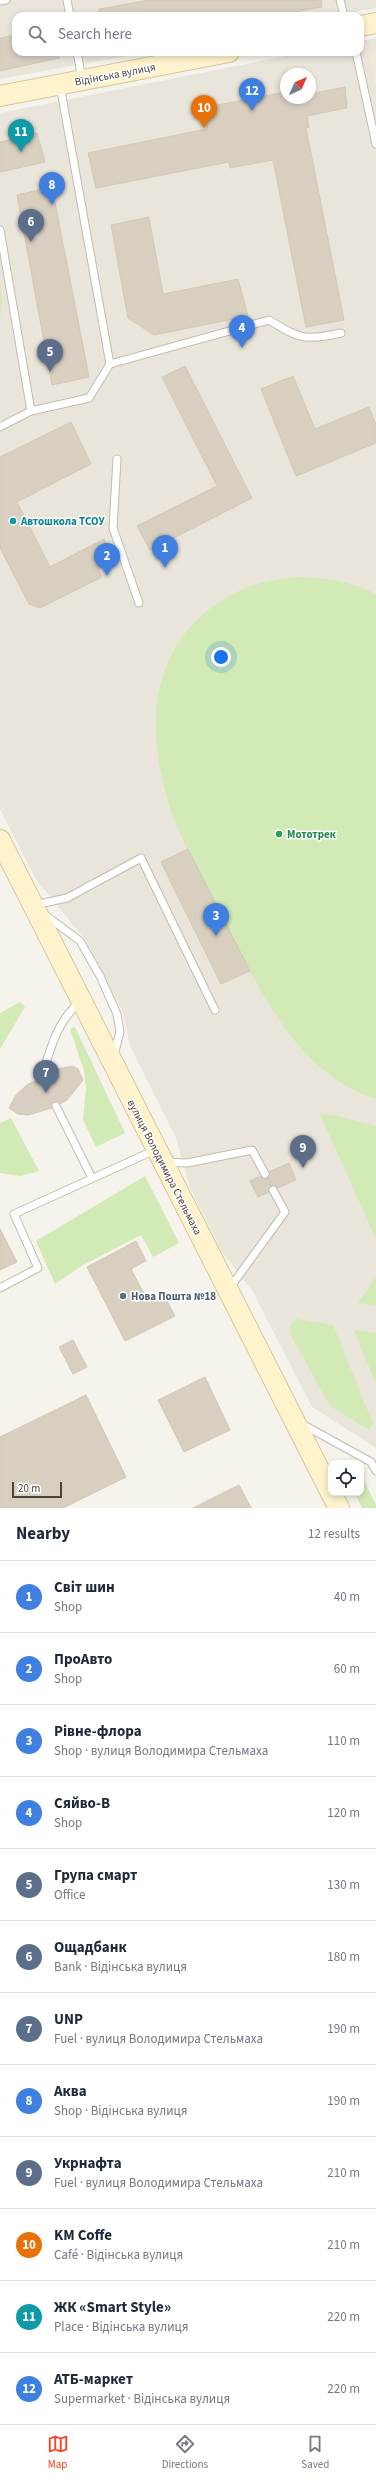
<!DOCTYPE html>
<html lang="en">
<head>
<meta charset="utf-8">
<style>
	:root { --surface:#fff; --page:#f6f6f7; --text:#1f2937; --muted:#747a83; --line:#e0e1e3; --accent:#fc3f1d }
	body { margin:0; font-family:"Source Sans 3",sans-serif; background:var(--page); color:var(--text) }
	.controls { position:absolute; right:12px; bottom:12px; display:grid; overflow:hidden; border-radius:8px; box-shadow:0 2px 6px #0003 }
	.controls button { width:36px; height:36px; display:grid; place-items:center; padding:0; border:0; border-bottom:1px solid var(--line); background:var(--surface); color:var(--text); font:20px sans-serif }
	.compass { position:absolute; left:280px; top:68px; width:36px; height:36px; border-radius:50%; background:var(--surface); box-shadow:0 2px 6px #0003; rotate:45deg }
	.scale { position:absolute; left:12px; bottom:10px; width:50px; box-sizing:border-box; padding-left:4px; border:2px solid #4b4439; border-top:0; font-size:11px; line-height:14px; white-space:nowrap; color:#4b4439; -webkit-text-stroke:3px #fff; paint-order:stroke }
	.you { position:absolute; left:221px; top:657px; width:14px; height:14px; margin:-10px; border:3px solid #fff; border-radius:50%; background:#1a73e8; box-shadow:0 0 0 6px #1a73e833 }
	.badge { display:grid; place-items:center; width:26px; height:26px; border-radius:50%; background:var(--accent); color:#fff; font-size:13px; font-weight:700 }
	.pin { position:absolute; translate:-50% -33px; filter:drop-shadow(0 1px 2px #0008) }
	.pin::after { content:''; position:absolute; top:21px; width:14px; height:12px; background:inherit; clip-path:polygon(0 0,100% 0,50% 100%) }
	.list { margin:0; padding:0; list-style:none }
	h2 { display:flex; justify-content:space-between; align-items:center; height:52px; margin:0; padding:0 16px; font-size:17px }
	h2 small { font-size:13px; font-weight:400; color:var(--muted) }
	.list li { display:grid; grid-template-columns:26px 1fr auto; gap:12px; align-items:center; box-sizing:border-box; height:72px; padding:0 16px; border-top:1px solid var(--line) }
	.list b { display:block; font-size:15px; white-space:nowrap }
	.list p { margin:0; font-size:13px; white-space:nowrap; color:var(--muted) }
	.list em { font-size:13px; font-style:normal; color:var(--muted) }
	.icon { flex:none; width:22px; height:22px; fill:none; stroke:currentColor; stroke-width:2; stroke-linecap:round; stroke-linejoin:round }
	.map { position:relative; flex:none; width:376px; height:1508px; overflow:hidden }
	.search { position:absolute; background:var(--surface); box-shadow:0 2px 6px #0003; left:12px; right:12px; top:12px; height:44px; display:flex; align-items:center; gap:10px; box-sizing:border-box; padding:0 14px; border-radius:12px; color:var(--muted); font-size:15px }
	.sheet { height:916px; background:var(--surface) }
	nav { display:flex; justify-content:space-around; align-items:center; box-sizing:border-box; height:56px; border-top:1px solid var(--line); background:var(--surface); font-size:11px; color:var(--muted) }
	nav a { display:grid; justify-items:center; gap:2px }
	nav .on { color:var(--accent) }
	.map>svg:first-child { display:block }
</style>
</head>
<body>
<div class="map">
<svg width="376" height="1508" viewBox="0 0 376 1508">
	<rect width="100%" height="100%" fill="#f6f3ec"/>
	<g fill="#eae5da" fill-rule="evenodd">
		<path d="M0,0H376V8L333,16H16V52H148L0,79Z"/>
		<path d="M376,38V1448L312,1407L253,1292L222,1252L190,1188L176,1138L130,1046L123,1013L87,942L35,878L0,809V113L306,52H360V41ZM286,74H310V98H286Z"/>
	</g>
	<path fill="#efe8d6" d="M376,53V86L368,54Z"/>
	<g fill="#d2eab5">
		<path d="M0,280L2,303L0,319Z"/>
		<path d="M297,577C326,578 350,581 376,594V1099C294,1073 257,984 221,913C205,882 186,851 174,819C142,731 146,634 241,590C258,582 278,579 297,577Z"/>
		<path d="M20,1002L25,1007L0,1049V1013Z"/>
		<path d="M75,1027L125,1133L96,1147L83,1120L86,1089L84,1071L70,1029Z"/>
		<path d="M320,1114L337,1116L376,1126V1239Z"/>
		<path d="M11,1118L39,1171L21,1176L0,1173V1123Z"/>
		<path d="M145,1176L179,1243L153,1257L141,1235L83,1265L55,1284L36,1241Z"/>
		<path d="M376,1277V1305L358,1303Z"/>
		<path d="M297,1319L333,1325L373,1424L369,1430L330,1406L289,1332L291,1324Z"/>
		<path d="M354,1330L376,1333V1384Z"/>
		<path d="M361,1474L376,1505V1508H362L355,1493H361Z"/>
	</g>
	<g fill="#d8cfc1" stroke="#d3c7b4">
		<path d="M149,0H321L322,7L272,16H100L99,9Z"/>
		<path d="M16,35V52H58L59,58L0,71V38Z"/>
		<path d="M345,87L347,108L307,116L309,127L306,128L344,320L306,327L273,160L230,168L229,162L96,188L88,153L207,129L204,119L215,117L212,106L286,92V98H310V94Z"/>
		<path d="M37,133L45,162L0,172V142Z"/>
		<path d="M52,187L89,377L52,385L17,195Z"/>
		<path d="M149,217L163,294L238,279L248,316L154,335L128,318L111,225Z"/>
		<path d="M185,366L252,498L150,550L137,526L217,486L162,377Z"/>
		<path d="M293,376L315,429L369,407L376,425V443L296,476L261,389Z"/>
		<path d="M71,422L91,464L17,502L50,567L104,539L114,560L98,569L102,577L40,608L29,604L0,548V457Z"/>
		<path d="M188,849L250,971L221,984L161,862Z"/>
		<path d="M72,1066L78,1069L83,1080L67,1100L60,1104L54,1101L52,1108L28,1115L18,1114L9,1108L16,1095L27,1085L38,1079L45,1080L48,1072L53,1070Z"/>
		<path d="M289,1163L296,1180L278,1188L271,1185L269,1192L258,1197L250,1181L260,1176L267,1179L269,1172Z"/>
		<path d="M0,1229L17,1262L0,1270Z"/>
		<path d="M136,1241L146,1261L131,1269L149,1303L164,1295L175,1316L125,1341L87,1267Z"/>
		<path d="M73,1340L87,1367L73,1374L59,1347Z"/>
		<path d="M205,1377L230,1430L184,1452L158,1400Z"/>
		<path d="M86,1395L126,1477L63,1508H0V1437Z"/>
		<path d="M239,1485L251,1508H193Z"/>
	</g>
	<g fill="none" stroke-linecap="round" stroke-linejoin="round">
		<g stroke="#c2bbae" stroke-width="9">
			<g id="lane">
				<path d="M67,0L70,16"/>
				<path d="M340,0L344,16"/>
				<path d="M0,1L6,0"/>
				<path d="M77,52L82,79"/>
				<path d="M356,52L376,144"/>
				<path d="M60,85L110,364L269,320C299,339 305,341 341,333"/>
				<path d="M0,230L31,411"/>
				<path d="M0,427L31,411L89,398L110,364"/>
				<path d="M117,459L113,528L139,603"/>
				<path d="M34,905L67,898L141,858L215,1010"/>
				<path d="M44,914L80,941L100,976L117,1014L120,1032L114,1055"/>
				<path d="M42,1076C51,1047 57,1021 81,1001"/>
				<path d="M56,1106L92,1178"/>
				<path d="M166,1162L187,1163L252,1150L265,1174"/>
				<path d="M0,1288L38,1268L14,1214L155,1150"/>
				<path d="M229,1289L285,1212L273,1190"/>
				<path d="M302,1424L371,1462L376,1471"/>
			</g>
		</g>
		<g stroke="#d6c79b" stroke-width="22">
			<g id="secondary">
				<path d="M360,26L376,23"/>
				<path d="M0,96L229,52"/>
				<path d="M0,840L331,1493"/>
				<path d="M331,1493L339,1508"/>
			</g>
		</g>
		<use href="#lane" stroke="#fff" stroke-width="7"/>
		<use href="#secondary" stroke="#fff3cd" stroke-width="20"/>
	</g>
	<circle fill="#0f9aa8" stroke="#fff" stroke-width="1.5" cx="13" cy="521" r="4"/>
	<circle fill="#2e9e5b" stroke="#fff" stroke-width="1.5" cx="279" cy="834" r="4"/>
	<circle fill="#5c6f8a" stroke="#fff" stroke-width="1.5" cx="123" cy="1296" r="4"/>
	<g text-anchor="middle" stroke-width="3" stroke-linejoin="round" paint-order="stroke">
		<g font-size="11" fill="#4b4439" stroke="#fff">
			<text transform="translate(115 74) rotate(-11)" y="4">Відінська вулиця</text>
			<text transform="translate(165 1167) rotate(63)" y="4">вулиця Володимира Стельмаха</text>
		</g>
		<g font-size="11" font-weight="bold" fill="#0d838f" stroke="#fff" text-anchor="start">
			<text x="21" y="525">Автошкола ТСОУ</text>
		</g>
		<g font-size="11" font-weight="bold" fill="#27864d" stroke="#fff" text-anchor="start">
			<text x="287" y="838">Мототрек</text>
		</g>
		<g font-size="11" font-weight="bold" fill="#4e5e75" stroke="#fff" text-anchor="start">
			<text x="131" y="1300">Нова Пошта №18</text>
		</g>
	</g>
</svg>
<div class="controls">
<button><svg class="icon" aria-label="locate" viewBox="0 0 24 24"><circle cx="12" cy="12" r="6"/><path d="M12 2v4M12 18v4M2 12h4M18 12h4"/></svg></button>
</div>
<svg class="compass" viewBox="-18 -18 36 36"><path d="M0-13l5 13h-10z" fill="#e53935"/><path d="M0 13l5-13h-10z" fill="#747a83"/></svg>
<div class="scale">20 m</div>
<div class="you"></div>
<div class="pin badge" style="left:165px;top:568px;background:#3f7fe0">1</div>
<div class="pin badge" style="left:107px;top:576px;background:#3f7fe0">2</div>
<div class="pin badge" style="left:216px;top:936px;background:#3f7fe0">3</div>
<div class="pin badge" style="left:242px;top:348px;background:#3f7fe0">4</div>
<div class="pin badge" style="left:50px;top:372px;background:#5c6f8a">5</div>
<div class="pin badge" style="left:31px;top:242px;background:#5c6f8a">6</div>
<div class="pin badge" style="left:46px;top:1093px;background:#5c6f8a">7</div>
<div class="pin badge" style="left:52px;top:205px;background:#3f7fe0">8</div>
<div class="pin badge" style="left:303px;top:1168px;background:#5c6f8a">9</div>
<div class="pin badge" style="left:204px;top:128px;background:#e8710a">10</div>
<div class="pin badge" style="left:21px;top:152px;background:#0f9aa8">11</div>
<div class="pin badge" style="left:252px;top:111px;background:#3f7fe0">12</div>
<div class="search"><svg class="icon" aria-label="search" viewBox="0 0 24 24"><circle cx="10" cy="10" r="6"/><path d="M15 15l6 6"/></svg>Search here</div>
</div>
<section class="sheet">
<h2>Nearby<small>12 results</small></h2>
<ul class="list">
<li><span class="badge" style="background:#3f7fe0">1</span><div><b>Світ шин</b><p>Shop</p></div><em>40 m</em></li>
<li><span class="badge" style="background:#3f7fe0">2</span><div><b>ПроАвто</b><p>Shop</p></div><em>60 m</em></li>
<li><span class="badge" style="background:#3f7fe0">3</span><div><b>Рівне-флора</b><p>Shop · вулиця Володимира Стельмаха</p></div><em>110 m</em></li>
<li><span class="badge" style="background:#3f7fe0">4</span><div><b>Сяйво-В</b><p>Shop</p></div><em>120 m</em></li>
<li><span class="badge" style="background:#5c6f8a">5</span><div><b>Група смарт</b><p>Office</p></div><em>130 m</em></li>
<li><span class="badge" style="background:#5c6f8a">6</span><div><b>Ощадбанк</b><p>Bank · Відінська вулиця</p></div><em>180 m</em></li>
<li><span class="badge" style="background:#5c6f8a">7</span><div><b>UNP</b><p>Fuel · вулиця Володимира Стельмаха</p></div><em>190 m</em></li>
<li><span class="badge" style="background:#3f7fe0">8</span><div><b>Аква</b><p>Shop · Відінська вулиця</p></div><em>190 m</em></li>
<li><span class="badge" style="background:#5c6f8a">9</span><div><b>Укрнафта</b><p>Fuel · вулиця Володимира Стельмаха</p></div><em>210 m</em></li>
<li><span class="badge" style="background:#e8710a">10</span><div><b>KM Coffe</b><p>Café · Відінська вулиця</p></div><em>210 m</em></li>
<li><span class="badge" style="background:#0f9aa8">11</span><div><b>ЖК «Smart Style»</b><p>Place · Відінська вулиця</p></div><em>220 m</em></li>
<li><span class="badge" style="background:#3f7fe0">12</span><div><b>АТБ-маркет</b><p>Supermarket · Відінська вулиця</p></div><em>220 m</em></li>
</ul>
</section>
<nav>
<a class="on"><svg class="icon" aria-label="map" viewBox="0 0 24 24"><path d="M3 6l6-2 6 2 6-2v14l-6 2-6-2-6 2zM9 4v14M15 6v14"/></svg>Map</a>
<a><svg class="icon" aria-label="directions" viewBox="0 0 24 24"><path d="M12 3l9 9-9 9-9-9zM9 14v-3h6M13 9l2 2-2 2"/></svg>Directions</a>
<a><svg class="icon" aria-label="saved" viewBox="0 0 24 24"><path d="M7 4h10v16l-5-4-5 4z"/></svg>Saved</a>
</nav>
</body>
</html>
